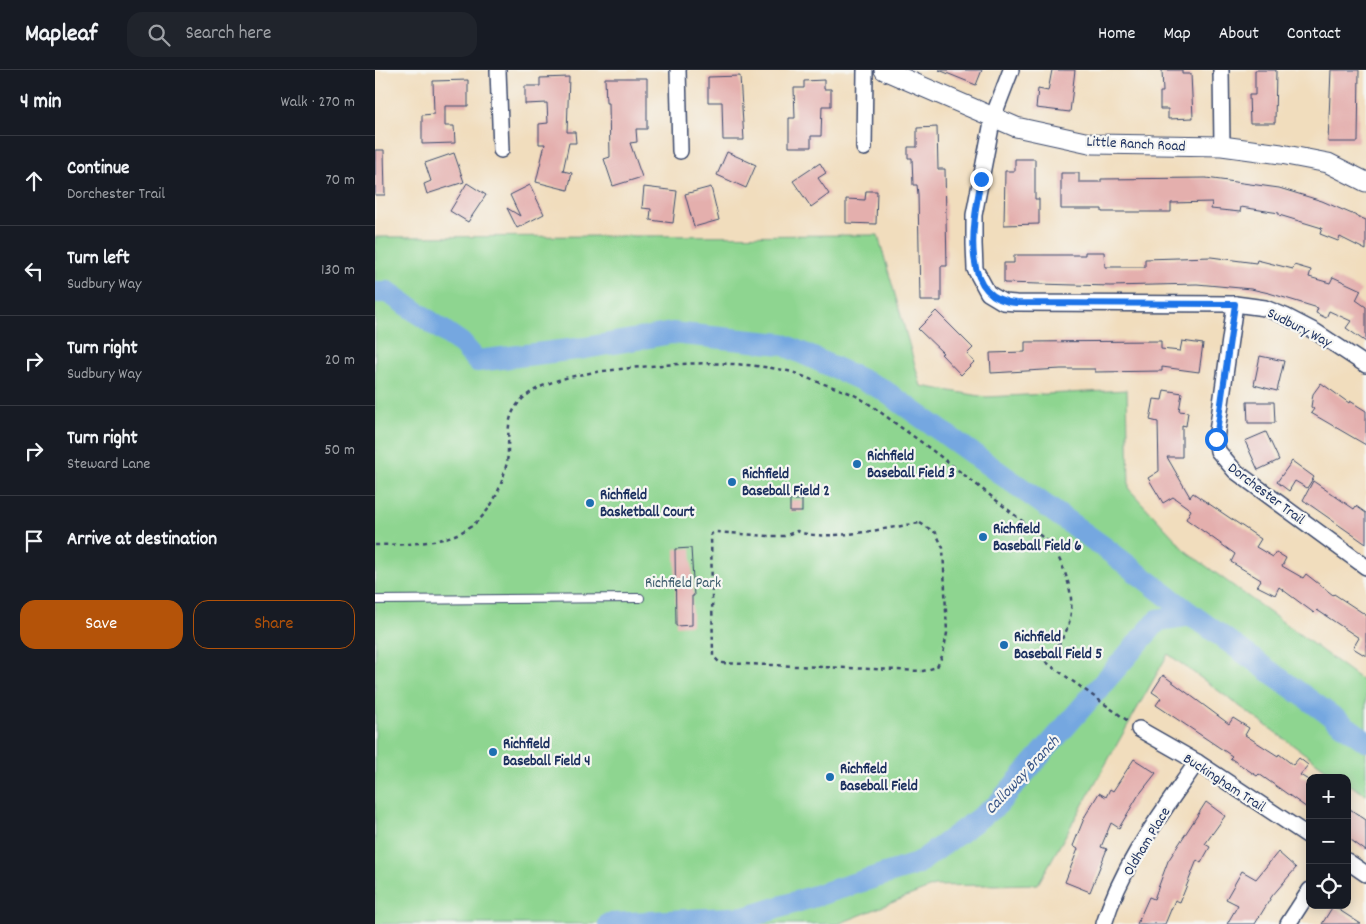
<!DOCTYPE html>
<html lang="en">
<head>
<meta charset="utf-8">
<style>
	:root { --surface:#171b24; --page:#20242c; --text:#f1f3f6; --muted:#9ea1a6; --line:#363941; --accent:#b45309 }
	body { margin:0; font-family:Dekko,sans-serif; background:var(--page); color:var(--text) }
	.controls { position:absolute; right:15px; bottom:15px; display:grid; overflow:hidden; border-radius:10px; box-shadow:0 2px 12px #0003 }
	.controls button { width:45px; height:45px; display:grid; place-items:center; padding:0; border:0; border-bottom:1px solid var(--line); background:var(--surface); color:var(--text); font:25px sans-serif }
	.stop { position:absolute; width:15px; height:15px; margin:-11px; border:4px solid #1a73e8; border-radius:50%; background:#fff }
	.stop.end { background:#1a73e8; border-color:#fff; box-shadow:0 1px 5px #0008 }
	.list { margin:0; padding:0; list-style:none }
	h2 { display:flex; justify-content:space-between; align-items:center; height:65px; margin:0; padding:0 20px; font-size:21px }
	h2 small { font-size:16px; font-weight:400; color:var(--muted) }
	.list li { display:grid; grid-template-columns:32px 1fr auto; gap:15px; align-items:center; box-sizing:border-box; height:90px; padding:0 20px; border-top:1px solid var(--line) }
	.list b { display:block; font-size:19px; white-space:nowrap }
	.list p { margin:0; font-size:16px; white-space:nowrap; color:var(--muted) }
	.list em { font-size:16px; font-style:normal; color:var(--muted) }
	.actions { display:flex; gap:10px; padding:15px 20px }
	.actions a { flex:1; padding:11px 0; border:1px solid var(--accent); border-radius:15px; text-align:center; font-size:18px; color:var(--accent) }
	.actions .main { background:var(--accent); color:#fff }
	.icon { flex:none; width:28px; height:28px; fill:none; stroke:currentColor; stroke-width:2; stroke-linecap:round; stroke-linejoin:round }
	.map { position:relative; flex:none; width:991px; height:854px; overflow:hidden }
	header { display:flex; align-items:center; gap:30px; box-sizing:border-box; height:70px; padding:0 25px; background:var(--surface); border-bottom:1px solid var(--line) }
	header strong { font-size:24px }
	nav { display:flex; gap:28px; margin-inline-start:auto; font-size:18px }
	.search { width:350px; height:45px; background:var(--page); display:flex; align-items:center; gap:12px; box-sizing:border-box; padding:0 18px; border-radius:15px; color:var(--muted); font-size:19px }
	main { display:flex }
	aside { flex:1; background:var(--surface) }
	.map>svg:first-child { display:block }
</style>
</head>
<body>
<header>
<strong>Mapleaf</strong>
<div class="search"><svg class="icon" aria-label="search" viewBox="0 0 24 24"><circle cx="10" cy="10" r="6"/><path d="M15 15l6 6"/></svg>Search here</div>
<nav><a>Home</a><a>Map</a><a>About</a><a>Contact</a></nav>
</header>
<main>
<aside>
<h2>4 min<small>Walk · 270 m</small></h2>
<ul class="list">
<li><svg class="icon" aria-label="ahead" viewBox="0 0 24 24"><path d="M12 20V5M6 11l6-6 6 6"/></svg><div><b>Continue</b><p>Dorchester Trail</p></div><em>70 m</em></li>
<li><svg class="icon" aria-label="left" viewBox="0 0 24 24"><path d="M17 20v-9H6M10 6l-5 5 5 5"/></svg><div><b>Turn left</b><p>Sudbury Way</p></div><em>130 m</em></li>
<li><svg class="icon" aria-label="right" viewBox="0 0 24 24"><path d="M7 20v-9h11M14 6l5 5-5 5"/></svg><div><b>Turn right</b><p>Sudbury Way</p></div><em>20 m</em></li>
<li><svg class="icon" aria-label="right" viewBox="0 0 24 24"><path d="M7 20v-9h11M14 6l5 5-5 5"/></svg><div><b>Turn right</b><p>Steward Lane</p></div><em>50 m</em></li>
<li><svg class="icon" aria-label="arrive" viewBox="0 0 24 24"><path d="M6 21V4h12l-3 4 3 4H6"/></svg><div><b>Arrive at destination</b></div></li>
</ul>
<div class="actions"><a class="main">Save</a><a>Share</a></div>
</aside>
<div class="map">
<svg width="991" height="854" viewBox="0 0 991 854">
	<rect width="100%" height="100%" fill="#f6f6f2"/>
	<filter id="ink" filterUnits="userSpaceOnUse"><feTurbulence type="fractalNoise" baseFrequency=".02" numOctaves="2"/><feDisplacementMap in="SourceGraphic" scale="10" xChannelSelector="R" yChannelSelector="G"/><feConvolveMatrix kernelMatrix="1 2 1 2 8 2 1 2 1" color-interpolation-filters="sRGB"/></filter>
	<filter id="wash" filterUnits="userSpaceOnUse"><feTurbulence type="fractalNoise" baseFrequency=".0096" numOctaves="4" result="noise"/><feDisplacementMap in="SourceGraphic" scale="20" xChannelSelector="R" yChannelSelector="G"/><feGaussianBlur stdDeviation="1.12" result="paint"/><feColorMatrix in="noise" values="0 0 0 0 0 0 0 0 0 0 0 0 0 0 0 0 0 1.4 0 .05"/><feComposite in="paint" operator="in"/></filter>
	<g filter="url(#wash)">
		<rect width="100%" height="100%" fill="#f1ddbd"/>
		<path fill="#8ed590" stroke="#548277" d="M503,165L546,316L611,327L752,320L754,419L812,482L991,613V725L972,713V708H963L959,705L793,584L663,814L559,816L463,854H0V167Z"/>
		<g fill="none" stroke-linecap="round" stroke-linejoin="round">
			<g stroke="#74a7e0" stroke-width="22">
				<path d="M0,222H13L86,273L102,291L210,278L297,263L407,274L507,319L730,478L817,545L991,671"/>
				<path d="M234,854L373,847L542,794L622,735L783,550L817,545"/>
			</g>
		</g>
		<g id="blocks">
			<g fill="#e4afad">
				<path d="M564,0H607L601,15Z"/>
				<path d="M677,0H700L695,42L661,38L663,19L673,21Z"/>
				<path d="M787,0H807V4H816L818,48L793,49V39H785V22H788Z"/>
				<path d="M880,0H901L900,53H875L874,25H880Z"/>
				<path d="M956,0H984L983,72H953Z"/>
				<path d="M365,6L369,70H348L347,32H333V7Z"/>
				<path d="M194,7L192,62H200L201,73H194L188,101L197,103L193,120L161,112L170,74H164V54L173,53L172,33L150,34V16H165V8Z"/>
				<path d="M230,8H272V59H261L262,72L255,73L267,107L238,116L229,89L235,87L234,33H231Z"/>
				<path d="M93,10V36H70V56H79L80,73L47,74V45L59,44L58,11Z"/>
				<path d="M449,10V19H456V36H447L446,66H436V77H414V48H420L419,18H429V11Z"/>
				<path d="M562,57L563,99H570L572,196H566V231H545L543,124L542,115H538L537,88H533V77H542V58Z"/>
				<path d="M0,80H9L10,125H0Z"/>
				<path d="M352,82L381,95L371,118L342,105Z"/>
				<path d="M79,83L89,112L52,124L49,114L56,111L50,93Z"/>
				<path d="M640,89H660V129H664V154L629,155L630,101H640Z"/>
				<path d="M445,93L451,103L443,108L454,124L436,137L418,111Z"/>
				<path d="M686,103H704V112H726V109L831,108L904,118L947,131L991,150V180L965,167L963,171L945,164L947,158L904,145V143L866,137L865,142L836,139L837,132L796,133V142H727V139H686Z"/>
				<path d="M92,113L111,125L93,152L75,141Z"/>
				<path d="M155,115L169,144L142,158L132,138L145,146L135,125Z"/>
				<path d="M269,117L302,121L298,153L275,150L276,139L267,138Z"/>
				<path d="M336,117L344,150L319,157L310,124Z"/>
				<path d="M491,121H502L501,154L471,153V129L490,130Z"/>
				<path d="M710,182H729L730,197H770V189L836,187L881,193L882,190L918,199L919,195L936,200L934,207L955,213L958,207L986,220L981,230L991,237V272L971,258L976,251L954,241L951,248L941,243L943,238L894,223L876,219L822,214L735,216L629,213V193H639V185H710Z"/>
				<path d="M561,241L598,278L592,284L599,292L586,305L566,284L568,283L543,259Z"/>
				<path d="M786,271V279L805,281L807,271L828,274L824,302L787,297V301L720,302V299H686L616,303L615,283L650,282V272Z"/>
				<path d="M885,286L909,291L902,321L879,315Z"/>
				<path d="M946,313L974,333L975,331L991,341V375L936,343L939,339L936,337L938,324Z"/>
				<path d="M789,320L807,323L804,341L813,342L811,356L807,355V387H792L815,427L818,423L886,469L881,477L898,487L901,482L911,488L907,496L928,508L931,504L958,525L959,524L991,545V586L978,578L984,568L942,540L939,543L904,517L900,525L882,516L886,510L856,492L860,484L811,449L816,440L798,427L788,433L773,408L784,401L783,352L775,350L779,329L787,330Z"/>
				<path d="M872,332H899L900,353H873Z"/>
				<path d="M891,362L904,390L883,400L870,371Z"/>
				<path d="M917,391L939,407L932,418L920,411L914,421L902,412Z"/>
				<path d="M938,411L979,439L981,436L991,443V474L928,430Z"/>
				<rect x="415" y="430" width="12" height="12"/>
				<path d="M316,478L319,526H317V555L301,556L300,479Z"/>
				<path d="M788,605L854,654L858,648L874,658L870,665L903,686L904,684L918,695L924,688L933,695L925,705L935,711V740L884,704L882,706L855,688L857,686L781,635L786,628L777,622Z"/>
				<path d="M759,689L781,703L763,726L744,758L736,753L726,777L732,779L715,822L690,812L703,779L698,776L710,746L724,723L731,727L735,719L738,721Z"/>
				<path d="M831,732L850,746L830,774L835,777L826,793L822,790L805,832L800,830L790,854H762L774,827L779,829L793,791Z"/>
				<path d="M972,737L991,750V781L972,767Z"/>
				<path d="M903,782L921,798L897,826L880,854H852L863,835L851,829L867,801L881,809Z"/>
				<path d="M958,836L986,854H947Z"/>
			</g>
		</g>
	</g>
	<g filter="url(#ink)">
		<use href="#blocks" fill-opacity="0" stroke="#3b496c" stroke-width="1"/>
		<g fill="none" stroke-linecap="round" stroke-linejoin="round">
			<g stroke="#3b496c" stroke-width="10">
				<path id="service" d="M0,530L265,528"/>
			</g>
			<g stroke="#3b496c" stroke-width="18">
				<g id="minor">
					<path d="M123,0L126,80"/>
					<path d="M303,0L305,81"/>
					<path d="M636,0L618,47L599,145V174L600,199L613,223L628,232L641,233L860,234L890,238L910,246L941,262L991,295"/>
					<path d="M846,0L847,76"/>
					<path d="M489,78L490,0"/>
					<path d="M860,234L841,369L843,381L860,401L991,497"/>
					<path d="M764,659L822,692L935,767"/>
					<path d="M972,791L991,804"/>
					<path d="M729,854C747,794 787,743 822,692"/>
					<path d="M913,854L935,820"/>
				</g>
			</g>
			<g stroke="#3b496c" stroke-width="21">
				<path id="tertiary" d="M509,0L641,57L719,74L847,76L906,84L953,93L991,112"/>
			</g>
			<g stroke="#3b496c" stroke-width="2.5" stroke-dasharray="4 4" stroke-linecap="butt">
				<path d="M545,453L561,463L568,478L572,563L568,584L562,597L548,601L345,593L338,586L336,464L341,462L393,466H409L422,461C448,473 515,457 545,453Z"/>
				<path d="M0,475C66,474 114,471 131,396C136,378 129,355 140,338C156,311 208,303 238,300C296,293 355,289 413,301C422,303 431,308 440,311C454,316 470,320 483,327C500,337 515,350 531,361C581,397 628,436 676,474C691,499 703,530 692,559C687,571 678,582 671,592L753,651"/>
			</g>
			<use href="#service" stroke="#fff" stroke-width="8"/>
			<use href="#minor" stroke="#fff" stroke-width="15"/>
			<use href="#tertiary" stroke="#fff" stroke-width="19"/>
		</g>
	</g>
	<g fill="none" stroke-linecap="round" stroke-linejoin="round" filter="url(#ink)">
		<path stroke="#1a73e8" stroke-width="6" d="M606,109C599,149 582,228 641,233L860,234L841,369"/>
	</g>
	<g fill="#1f6fb2" stroke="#f6f6f2" stroke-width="2">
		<circle cx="482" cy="394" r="5"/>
		<circle cx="357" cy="412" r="5"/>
		<circle cx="215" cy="433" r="5"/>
		<circle cx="608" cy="467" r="5"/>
		<circle cx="629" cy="575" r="5"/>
		<circle cx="118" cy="682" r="5"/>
		<circle cx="455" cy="707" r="5"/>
	</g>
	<g text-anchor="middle" stroke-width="4.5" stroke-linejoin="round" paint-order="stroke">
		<g font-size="15" fill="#1b2f5e" stroke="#f6f6f2">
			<text transform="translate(761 73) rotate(3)" y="5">Little Ranch Road</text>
			<text transform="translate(925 257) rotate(27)" y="5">Sudbury Way</text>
			<text transform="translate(892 423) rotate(37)" y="5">Dorchester Trail</text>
			<text transform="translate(850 712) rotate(33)" y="5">Buckingham Trail</text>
			<text transform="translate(771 771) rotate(-59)" y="5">Oldham Place</text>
		</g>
		<g font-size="15" font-weight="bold" fill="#1b2f5e" stroke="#f6f6f2" text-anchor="start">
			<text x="492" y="390">Richfield<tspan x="492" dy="17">Baseball Field 3</tspan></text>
			<text x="367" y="408">Richfield<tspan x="367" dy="17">Baseball Field 2</tspan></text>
			<text x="225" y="429">Richfield<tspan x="225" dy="17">Basketball Court</tspan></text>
			<text x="618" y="463">Richfield<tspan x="618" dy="17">Baseball Field 6</tspan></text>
			<text x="639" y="571">Richfield<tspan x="639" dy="17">Baseball Field 5</tspan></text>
			<text x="128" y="678">Richfield<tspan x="128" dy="17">Baseball Field 4</tspan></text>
			<text x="465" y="703">Richfield<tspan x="465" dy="17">Baseball Field</tspan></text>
		</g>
		<g font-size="15" fill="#38586a" stroke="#f6f6f2">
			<text x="308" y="517">Richfield Park</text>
		</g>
		<g font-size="16" font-style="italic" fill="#365385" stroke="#f6f6f2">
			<text transform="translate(646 704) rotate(-47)" y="6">Calloway Branch</text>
		</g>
	</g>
</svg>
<div class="controls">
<button>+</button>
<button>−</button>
<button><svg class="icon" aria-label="locate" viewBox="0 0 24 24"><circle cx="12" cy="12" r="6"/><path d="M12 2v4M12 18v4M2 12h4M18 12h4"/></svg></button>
</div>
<div class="stop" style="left:841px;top:369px"></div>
<div class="stop end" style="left:606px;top:109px"></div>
</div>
</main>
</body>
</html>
